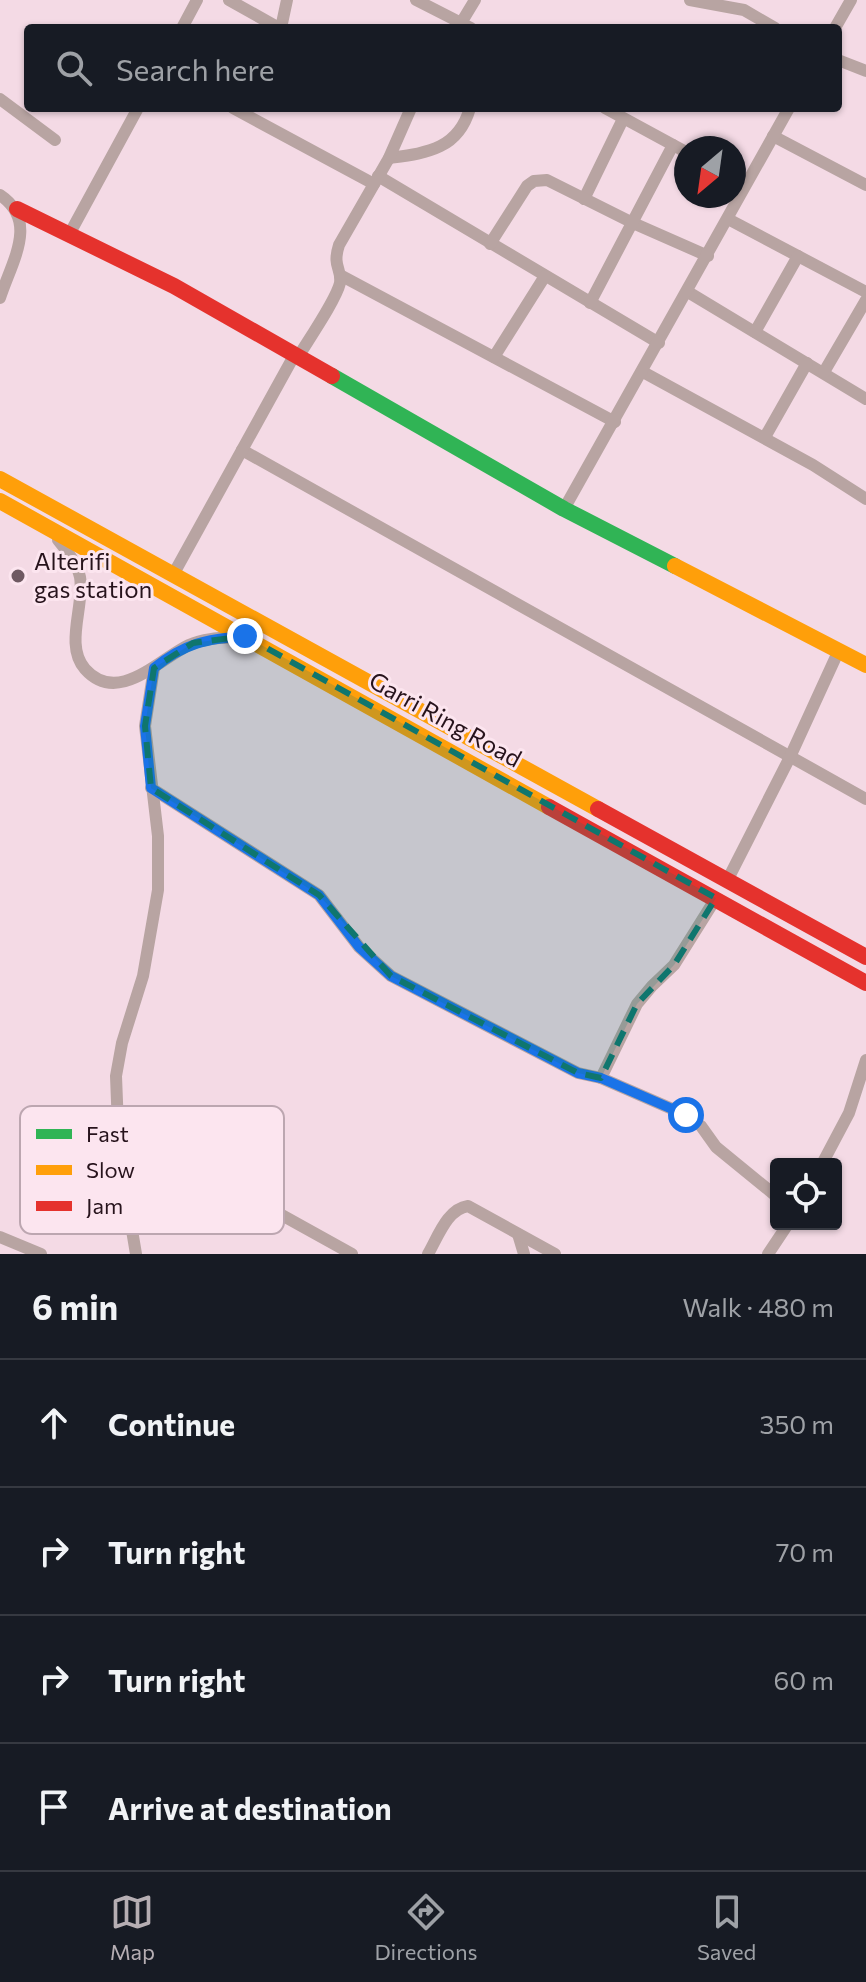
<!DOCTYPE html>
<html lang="en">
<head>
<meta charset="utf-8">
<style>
	:root { --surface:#171b24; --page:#242831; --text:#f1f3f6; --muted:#9ea1a6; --line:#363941; --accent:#b6aeb3 }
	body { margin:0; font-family:Commissioner,sans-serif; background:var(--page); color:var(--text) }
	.controls { position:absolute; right:24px; bottom:24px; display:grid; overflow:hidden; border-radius:8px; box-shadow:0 2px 6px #0004 }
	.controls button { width:72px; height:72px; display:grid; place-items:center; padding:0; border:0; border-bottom:2px solid var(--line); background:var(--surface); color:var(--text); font:40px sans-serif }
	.compass { position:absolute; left:674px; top:136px; width:72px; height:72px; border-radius:50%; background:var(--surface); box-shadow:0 2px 6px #0004; rotate:209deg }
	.stop { position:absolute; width:24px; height:24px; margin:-18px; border:6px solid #1a73e8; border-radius:50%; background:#fff }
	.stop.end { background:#1a73e8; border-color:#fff; box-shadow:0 2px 8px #0008 }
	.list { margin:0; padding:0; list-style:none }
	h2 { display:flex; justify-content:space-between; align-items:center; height:104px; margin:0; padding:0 32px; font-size:34px }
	h2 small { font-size:26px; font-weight:400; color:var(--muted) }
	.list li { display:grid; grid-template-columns:52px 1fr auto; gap:24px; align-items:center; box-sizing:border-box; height:128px; padding:0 32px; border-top:2px solid var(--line) }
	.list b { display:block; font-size:30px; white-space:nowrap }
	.list em { font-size:26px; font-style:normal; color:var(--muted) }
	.icon { flex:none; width:44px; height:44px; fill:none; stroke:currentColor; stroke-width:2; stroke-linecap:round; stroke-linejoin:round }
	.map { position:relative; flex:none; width:866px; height:1254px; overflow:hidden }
	.search { position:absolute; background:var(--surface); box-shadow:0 2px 6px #0004; left:24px; right:24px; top:24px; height:88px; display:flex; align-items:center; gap:20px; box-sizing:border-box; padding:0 28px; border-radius:8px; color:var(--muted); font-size:30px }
	.sheet { height:616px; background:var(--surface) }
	nav { display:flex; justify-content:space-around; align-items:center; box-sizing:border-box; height:112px; border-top:2px solid var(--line); background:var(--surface); font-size:22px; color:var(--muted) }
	nav a { display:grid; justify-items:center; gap:4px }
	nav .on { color:var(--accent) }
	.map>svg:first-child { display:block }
</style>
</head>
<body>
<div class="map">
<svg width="866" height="1254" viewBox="0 0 866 1254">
	<rect width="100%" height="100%" fill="#f4dae5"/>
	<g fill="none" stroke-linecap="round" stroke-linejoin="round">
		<g stroke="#b8a4a2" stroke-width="12">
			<path d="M229,0L279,28"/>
			<path d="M416,0L471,28"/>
			<path d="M690,0L744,10L775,28"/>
			<path d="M182,28L197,0"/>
			<path d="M281,28L287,0"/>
			<path d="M458,28L475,0"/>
			<path d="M835,28L851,0"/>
			<path d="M838,60L866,71"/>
			<path d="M0,99L55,140"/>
			<path d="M233,108L374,184"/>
			<path d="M605,108L686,152"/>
			<path d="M773,136L866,185"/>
			<path d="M389,158C426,153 458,150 470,108"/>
			<path d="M378,176L659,343"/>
			<path d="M0,195C39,221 12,261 0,298"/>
			<path d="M584,199L623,119"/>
			<path d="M728,219L866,292"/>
			<path d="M70,233L138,108"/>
			<path d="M490,244L527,186L534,181L547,180L633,223L708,256"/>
			<path d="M340,275L615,422"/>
			<path d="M688,292L866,399"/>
			<path d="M590,303L673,145"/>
			<path d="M755,332L798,256"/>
			<path d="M298,357C309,339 336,300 340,283C342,268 332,267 339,245L389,158L411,108"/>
			<path d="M494,357L545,276"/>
			<path d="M643,372L813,465L866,499"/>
			<path d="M824,372L866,300"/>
			<path d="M765,437L807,363"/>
			<path d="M242,450L866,799"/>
			<path d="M564,509L789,108"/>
			<path d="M58,540C67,551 77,563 80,577C85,605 64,645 85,669C118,706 159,659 189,645C205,638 222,638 238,637"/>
			<path d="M173,575L295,354"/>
			<path d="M151,788L319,895L359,947L391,976L578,1073L601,1078L686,1115L701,1126L716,1147L776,1196"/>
			<path d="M727,881L790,757L839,650"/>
			<path d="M601,1078L637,1004L652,986L674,965L716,898"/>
			<path d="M116,1123L352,1254"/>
			<path d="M822,1164L849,1113L866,1060"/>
			<path d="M518,1234L524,1254"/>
			<path d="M0,1237L41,1254"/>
			<path d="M136,1254L119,1153L116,1076L122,1043L143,976L158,890V836L145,726L154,668"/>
			<path d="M428,1254C438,1237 447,1209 468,1206L555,1254"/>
			<path d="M768,1254L788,1224"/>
		</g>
		<path stroke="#30b455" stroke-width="16" d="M332,376L564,509L675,566"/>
		<g stroke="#ff9f0a" stroke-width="16">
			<path d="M0,479L598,809"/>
			<path d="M0,501L549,807"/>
			<path d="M675,566L866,665"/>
		</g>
		<g stroke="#e5322d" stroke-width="16">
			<path d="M17,209L174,286L332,376"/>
			<path d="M549,807L866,983"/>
			<path d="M598,809L866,957"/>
		</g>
	</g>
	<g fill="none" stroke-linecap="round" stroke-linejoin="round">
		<path stroke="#1a73e8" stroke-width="10" d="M245,636C206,639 185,643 154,668L145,726L151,788L319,895L359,947L391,976L578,1073L601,1078L686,1115"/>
	</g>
	<path fill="#0f766e" fill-opacity="0.2" stroke="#0f766e" stroke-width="6" stroke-dasharray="16 10" stroke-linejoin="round" d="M245,636L716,898L674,965L637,1004L601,1078L578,1073L391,976L319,895L151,788L145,726L154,668L193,643Z"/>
	<circle fill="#6f5962" stroke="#fce5ef" stroke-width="3" cx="18" cy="576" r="8"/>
	<g text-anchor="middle" stroke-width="6" stroke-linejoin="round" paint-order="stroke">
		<g font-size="24" fill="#27131c" stroke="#fce5ef" text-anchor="start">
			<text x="34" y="570">Alterifi<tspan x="34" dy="28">gas station</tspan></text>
		</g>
		<g font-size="24" fill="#27131c" stroke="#fce5ef">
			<text transform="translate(445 720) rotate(29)" y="8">Garri Ring Road</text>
		</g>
	</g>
	<rect x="20" y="1106" width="264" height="128" rx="12" fill="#fce5ef" stroke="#bca6b0" stroke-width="2"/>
	<rect x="36" y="1129" width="36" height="10" fill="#30b455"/>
	<rect x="36" y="1165" width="36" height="10" fill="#ff9f0a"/>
	<rect x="36" y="1201" width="36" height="10" fill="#e5322d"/>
	<g font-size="22" fill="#27131c">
		<text x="86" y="1142">Fast</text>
		<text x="86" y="1178">Slow</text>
		<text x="86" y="1214">Jam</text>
	</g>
</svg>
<div class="controls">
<button><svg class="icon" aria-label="locate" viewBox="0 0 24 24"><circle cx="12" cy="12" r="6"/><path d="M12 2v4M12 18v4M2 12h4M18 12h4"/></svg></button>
</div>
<svg class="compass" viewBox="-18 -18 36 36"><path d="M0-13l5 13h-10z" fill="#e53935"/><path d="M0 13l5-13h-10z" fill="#9ea1a6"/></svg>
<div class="stop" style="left:686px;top:1115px"></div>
<div class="stop end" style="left:245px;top:636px"></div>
<div class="search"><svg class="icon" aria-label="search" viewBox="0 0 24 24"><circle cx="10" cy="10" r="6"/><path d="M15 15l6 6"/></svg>Search here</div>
</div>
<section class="sheet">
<h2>6 min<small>Walk · 480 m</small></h2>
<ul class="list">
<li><svg class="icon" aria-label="ahead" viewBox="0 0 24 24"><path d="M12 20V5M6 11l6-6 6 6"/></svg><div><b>Continue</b></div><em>350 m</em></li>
<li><svg class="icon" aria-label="right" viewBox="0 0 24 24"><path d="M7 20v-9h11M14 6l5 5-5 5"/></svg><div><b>Turn right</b></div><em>70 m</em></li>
<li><svg class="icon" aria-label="right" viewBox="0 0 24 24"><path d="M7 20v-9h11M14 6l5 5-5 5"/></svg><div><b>Turn right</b></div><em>60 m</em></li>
<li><svg class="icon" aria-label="arrive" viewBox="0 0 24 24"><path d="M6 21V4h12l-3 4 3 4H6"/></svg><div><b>Arrive at destination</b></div></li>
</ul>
</section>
<nav>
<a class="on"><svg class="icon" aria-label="map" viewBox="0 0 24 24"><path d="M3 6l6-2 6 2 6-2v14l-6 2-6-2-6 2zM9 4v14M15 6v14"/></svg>Map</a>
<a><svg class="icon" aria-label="directions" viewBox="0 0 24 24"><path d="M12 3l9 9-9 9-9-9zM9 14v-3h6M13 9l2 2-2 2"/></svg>Directions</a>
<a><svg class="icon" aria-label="saved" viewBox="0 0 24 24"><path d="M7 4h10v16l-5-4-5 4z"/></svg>Saved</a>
</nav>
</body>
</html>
